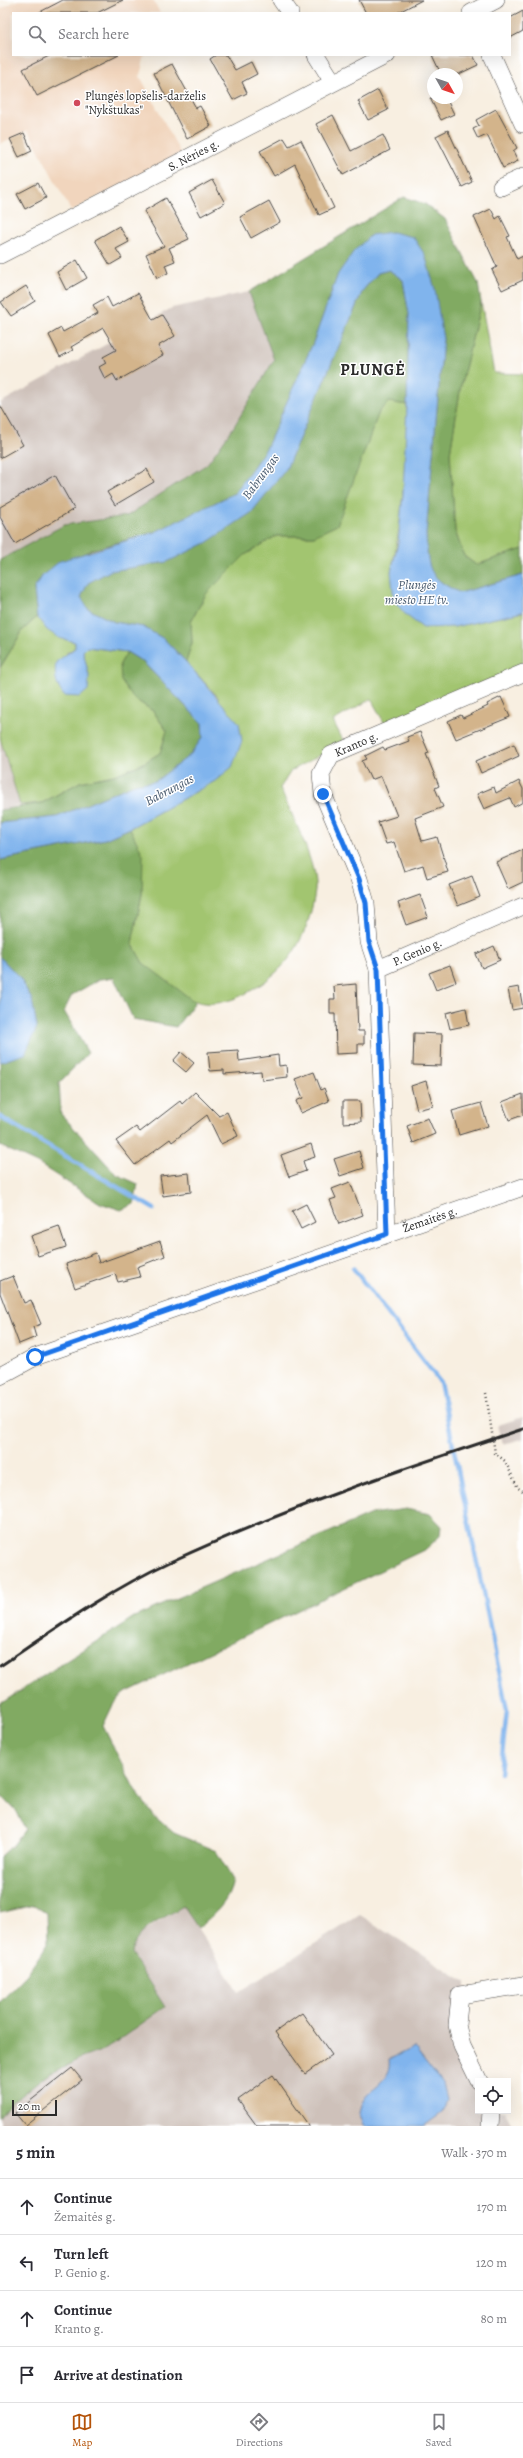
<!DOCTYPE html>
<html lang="en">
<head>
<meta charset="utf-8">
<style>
	:root { --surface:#fff; --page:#f2f2f3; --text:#2b2b33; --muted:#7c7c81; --line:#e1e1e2; --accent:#b45309 }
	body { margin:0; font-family:Alegreya,serif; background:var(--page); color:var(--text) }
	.controls { position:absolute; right:12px; bottom:12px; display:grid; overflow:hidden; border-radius:0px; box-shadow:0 4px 16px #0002 }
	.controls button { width:36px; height:36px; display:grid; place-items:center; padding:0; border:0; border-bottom:1px solid var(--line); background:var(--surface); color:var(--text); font:20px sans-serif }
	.compass { position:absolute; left:427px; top:68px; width:36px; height:36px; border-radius:50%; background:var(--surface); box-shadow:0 4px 16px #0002; rotate:130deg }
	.scale { position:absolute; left:12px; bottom:10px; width:45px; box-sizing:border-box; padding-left:4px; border:2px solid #2b2b2b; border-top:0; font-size:11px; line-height:14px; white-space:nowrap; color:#2b2b2b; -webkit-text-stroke:3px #fff; paint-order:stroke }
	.stop { position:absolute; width:12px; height:12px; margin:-9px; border:3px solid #1a73e8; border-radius:50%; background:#fff }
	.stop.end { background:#1a73e8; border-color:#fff; box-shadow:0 1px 4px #0008 }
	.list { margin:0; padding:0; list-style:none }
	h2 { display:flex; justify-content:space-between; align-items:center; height:52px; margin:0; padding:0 16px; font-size:17px }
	h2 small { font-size:13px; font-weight:400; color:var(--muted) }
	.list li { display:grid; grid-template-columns:26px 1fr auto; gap:12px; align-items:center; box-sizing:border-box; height:56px; padding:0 16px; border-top:1px solid var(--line) }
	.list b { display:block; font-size:15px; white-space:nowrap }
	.list p { margin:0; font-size:13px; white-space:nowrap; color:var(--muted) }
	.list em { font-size:13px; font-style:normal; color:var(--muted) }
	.icon { flex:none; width:22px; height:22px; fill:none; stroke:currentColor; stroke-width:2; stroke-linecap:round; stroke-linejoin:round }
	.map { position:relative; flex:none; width:523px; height:2126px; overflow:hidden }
	.search { position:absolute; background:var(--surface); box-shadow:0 4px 16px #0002; left:12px; right:12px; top:12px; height:44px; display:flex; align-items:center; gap:10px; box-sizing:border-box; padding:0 14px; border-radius:0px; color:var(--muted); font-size:15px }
	.sheet { height:276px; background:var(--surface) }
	nav { display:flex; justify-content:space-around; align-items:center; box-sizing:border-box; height:56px; border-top:1px solid var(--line); background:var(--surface); font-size:11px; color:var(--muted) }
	nav a { display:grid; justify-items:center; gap:2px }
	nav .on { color:var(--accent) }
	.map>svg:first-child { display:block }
</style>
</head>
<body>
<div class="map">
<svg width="523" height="2126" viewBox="0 0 523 2126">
	<rect width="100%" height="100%" fill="#fff"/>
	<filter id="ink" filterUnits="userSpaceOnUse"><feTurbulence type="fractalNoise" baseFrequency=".025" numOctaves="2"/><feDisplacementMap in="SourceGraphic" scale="8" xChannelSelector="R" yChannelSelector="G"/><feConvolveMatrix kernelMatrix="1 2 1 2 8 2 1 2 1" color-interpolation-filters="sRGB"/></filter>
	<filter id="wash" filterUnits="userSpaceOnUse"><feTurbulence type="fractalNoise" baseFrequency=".012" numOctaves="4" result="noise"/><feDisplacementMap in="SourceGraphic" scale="16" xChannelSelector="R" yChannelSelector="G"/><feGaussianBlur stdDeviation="0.9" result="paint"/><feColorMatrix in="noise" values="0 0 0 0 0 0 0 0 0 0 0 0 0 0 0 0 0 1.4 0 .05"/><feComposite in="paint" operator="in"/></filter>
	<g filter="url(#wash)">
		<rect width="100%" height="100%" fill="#f8efe1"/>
		<path fill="#f1d5bd" d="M18,0H153L160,13H13V55H145L140,76L181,154L71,211L28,130L0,144V9Z"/>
		<g fill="#cec1ba">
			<path d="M249,292L274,360L233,428L207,464L127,516L64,525L0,560V403L172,308Z"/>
			<path d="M0,738L20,805L0,810Z"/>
			<path d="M523,1417V1439L503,1444L498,1425Z"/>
			<path d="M183,1906L239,1992L360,1915L466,1982V2037L478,2081V2111H504L513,2126H0V2118L11,2103L41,2079L79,2059L106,2049L165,2007L131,1953L133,1944L142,1933Z"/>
		</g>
		<g fill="#a2c56f" stroke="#66784d">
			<path d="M481,302L494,373L523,374V549L476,565L464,556L455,531L450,453L461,385Z"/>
			<path d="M389,402L407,405C405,461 404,517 391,572L454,627L523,612V666L385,724L371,699L333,721L344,742L291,771L280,788C291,813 318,865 315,891C312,915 302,943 287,961C268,984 226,1012 195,1001C181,997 153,974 144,964C138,958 135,949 132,943L142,894L130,828L215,781L218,697L186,662L192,643L191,621L206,594L245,555L276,536H314L366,441L379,412Z"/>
			<path d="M37,617C48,631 57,637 75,642V648L66,653L89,676L83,651L87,647L127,652L120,664L133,698L153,711L167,731L160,753L142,764L114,775L80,782L42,803L20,805L0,738V668L23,630Z"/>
		</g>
		<g fill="#81aa62" stroke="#566a46">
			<path d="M404,197L425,204L445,219L478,283L481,302L461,385L450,453L455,531L464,556L476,565L523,549V575L460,593C426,576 428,570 426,534L443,339L425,255L338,274L313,343L267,447L235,493L155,532L91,550L43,575L34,589L37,617L23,630L0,668V560L64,525L127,516L207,464L233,428L274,360L249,292Z"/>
			<path d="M389,270L403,280L409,314L407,405L389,402L379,412L337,525L314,536H276L245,555L206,594L191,621L192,643L186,662L164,639L143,627L114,622L88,609L81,597L87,583L110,571L167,562L286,469L363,290L378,273Z"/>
			<path d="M127,652L143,662L202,723L203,737L190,755L156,781L135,784L57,817L0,823V810L42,803L80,782L114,775L142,764L160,753L167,731L153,711L133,698L121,681L120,664Z"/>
			<path d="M130,828L143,855L142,894L132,943L143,963L195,1002L176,1027L133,1019L114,978L100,979L72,995L64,1011L88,1053L59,1083L61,1114L116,1174L138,1184L134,1204L121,1210L100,1203L37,1163L0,1146V1062L37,1027C31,992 25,982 0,957V860L105,839Z"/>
			<path d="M406,1509L430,1514L441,1525L440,1536L426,1549L123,1694L112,1707L103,1726L134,1788L154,1816L174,1833L216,1851L233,1880C229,1903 215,1913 198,1928L183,1906C165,1918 134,1930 131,1954L165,2007L106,2049L79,2059L41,2079L11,2103L0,2118V2002L27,1974L48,1943L47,1913L34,1905L0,1913V1857L14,1844L25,1829L17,1812L0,1794V1704L134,1617L371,1514Z"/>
		</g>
		<g fill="#80b4ed" stroke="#56708c">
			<path d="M392,232L413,237L425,255L435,289L443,339L426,534C428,569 427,577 460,593L523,575V612L454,627L423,628L406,615L394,601L391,572L398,543L403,494L407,405L409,314L403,280L389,270L378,273L363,290L286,469L251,513L206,543L167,562L110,571L88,583L81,597L88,609L114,622L143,627L164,639L186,662L239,723L242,741L232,767L215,781L130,828L105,839L0,860V823L57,817L135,784L156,781L190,755L203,737L202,723L143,662L127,652L87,647L83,651L89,676L88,690L80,697L64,696C56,685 54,676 56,662L75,648V642L59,638L47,630L37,617L34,589L43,575L60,561L155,532L235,493L267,447L313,343L338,274L354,251L371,235Z"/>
			<path d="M0,957L20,978L32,1000L37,1027L25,1054L0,1062Z"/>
			<path d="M414,2047L442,2083L446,2099L442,2113L424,2126H365L359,2113C360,2109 361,2105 363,2101C372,2085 393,2080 390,2059Z"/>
		</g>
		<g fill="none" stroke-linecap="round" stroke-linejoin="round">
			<g stroke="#80b4ed" stroke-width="4.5">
				<path d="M0,1117L154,1209"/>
				<path d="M353,1268L440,1382L507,1710L500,1773"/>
			</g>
		</g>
		<g id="blocks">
			<g fill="#d3b48b">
				<path d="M63,0H123L97,13H38Z"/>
				<path d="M359,0H422L397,13H366Z"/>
				<path d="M523,11V31L510,38V18Z"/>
				<path d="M51,55H119L37,96L23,69Z"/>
				<path d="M216,55H226L235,70L251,62L257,74L242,82L247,93L233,100L210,59Z"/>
				<path d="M432,55H473L478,65L459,74H441Z"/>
				<path d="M172,64L196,108L200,106L211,126L187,139L154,73Z"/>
				<path d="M378,90L388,110L368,120L358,101Z"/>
				<path d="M430,98H446L454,114L441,120Z"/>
				<path d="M496,109L517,148L513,151L518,161L503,168L487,135L478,139L473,129L479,126L476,120Z"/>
				<path d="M333,115L351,151L383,135L390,150L343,175L316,124Z"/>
				<path d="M448,130L472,182L462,187L436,136Z"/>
				<path d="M24,133L32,151L19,157L10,139Z"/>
				<path d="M284,138L289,146L301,140L334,208L319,215L295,164L274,176L260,151Z"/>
				<path d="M212,180L225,203L201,216L189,193Z"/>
				<path d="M38,183L46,198L25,209L17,194Z"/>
				<path d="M166,198L189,239L169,248L175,261L165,265L168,273L157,278L146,254L164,246L144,211Z"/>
				<path d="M269,201L280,222L251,238L240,217Z"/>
				<path d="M491,209L496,219L500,216L510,236L507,237L517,259L523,256V280L502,290L492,270L497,267L474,217Z"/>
				<path d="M119,226L129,242L116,249L122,258L110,265L95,240Z"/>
				<path d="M77,260L87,278L66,290L57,272Z"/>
				<path d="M26,286L35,301L11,316L1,302Z"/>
				<path d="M138,293L153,320L162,315L175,336L158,346L163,355L117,381L113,374L105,379L99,367L106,363L103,357L116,350L103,328L71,347L73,350L60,357L49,335L61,328L63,332L98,313L93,305L107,297L112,307Z"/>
				<path d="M0,405L23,445L0,458Z"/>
				<path d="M147,469L154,482L115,505L107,492Z"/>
				<path d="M55,475L74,509L15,544L0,517V507Z"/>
				<path d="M501,697L510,717L456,739L448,721L461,715L463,718L488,706L487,704Z"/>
				<path d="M420,732L429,753L426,754L439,786L435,788L443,807L415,818L422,841L437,837L448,872L427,878L423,865L404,871L394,842L386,844L378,822L397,816L381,776L371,780L362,761L367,759L365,756L383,747L385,750L409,741L407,737Z"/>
				<path d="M514,744L519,756L481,773L476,761Z"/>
				<path d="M519,781L523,789V802L514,807L510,798L484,809L477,794L494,787L496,793Z"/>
				<path d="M523,850V882L508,889L496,862Z"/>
				<path d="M472,876L480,897L458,906L449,885Z"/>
				<path d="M420,895L428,917L406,925L398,903Z"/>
				<path d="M494,946L500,960L482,968L476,954Z"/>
				<path d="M450,965L456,982L436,990L429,973Z"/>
				<path d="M356,984L358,1031H364V1044H358V1053L336,1054L335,1014H330V999H335L334,986Z"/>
				<path d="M519,987L523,1008L512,1010L508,989Z"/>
				<path d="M466,1008L469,1025L450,1029L446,1013Z"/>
				<path d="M414,1033L442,1034L441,1066L413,1065Z"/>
				<path d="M238,1050L239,1061L278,1055L279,1066L286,1065L287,1077L262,1080L261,1071L224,1074V1070L210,1071L208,1052Z"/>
				<path d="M181,1052L194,1063L186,1072L173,1061Z"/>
				<path d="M314,1072L321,1090L324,1088L329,1101L301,1113L296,1101L303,1098L295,1079Z"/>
				<path d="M426,1081L433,1106L417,1110L411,1086Z"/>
				<path d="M195,1092L219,1116L227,1112L238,1136L221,1144L207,1115L172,1142L170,1139L135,1165L116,1141L136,1127L140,1132L180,1101L182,1104Z"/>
				<path d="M523,1094V1115L509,1120L502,1102Z"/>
				<path d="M343,1101H360L361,1122L343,1123Z"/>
				<path d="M481,1103L488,1126L459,1135L452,1111Z"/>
				<path d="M428,1118L435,1134L413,1143L407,1126Z"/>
				<path d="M311,1144L315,1157L303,1161L306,1171L289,1177L281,1155Z"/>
				<path d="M359,1151L364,1168L340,1176L334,1159Z"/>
				<path d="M189,1173L191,1192L163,1196L160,1176Z"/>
				<path d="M350,1182L363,1215L339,1224L330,1200L336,1198L332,1189Z"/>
				<path d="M306,1204L315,1222L301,1229L292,1211Z"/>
				<path d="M59,1226L66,1247L38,1256L31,1236Z"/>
				<path d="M160,1241L165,1256L137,1267L140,1277L118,1282L115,1274L75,1288L66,1264L96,1253L99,1263Z"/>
				<path d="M13,1276L24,1303L31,1300L41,1324L33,1327L36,1337L19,1344L0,1293V1281Z"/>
				<path d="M302,2013L332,2055L305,2074L275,2032Z"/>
				<path d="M72,2068L82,2080L25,2125L15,2113Z"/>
				<path d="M273,2075L309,2126H257L238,2100Z"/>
			</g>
		</g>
	</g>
	<g filter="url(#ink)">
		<use href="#blocks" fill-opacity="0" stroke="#4a4846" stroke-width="1"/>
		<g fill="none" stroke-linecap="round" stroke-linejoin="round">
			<g stroke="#4a4846" stroke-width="18">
				<g id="street">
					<path d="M281,0L290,13"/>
					<path d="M471,13L496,0"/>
					<path d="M316,55L333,82"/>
					<path d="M492,55L523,124"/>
					<path d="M501,187L523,177"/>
					<path id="s1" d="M0,255L387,55"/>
					<path id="s2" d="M378,969L369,942L366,903L359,879L323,794L321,774L331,755L523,673"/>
					<path id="s3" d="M387,1234L378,969L523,906"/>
					<path id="s4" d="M0,1376L35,1357L523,1187"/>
					<path d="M479,2081L462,2046L457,2025L460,1995L523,1985"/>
					<path d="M490,2126L491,2111"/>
				</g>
			</g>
			<path stroke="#4a4846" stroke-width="2.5" stroke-dasharray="1 3" stroke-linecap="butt" d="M486,1393L495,1453L505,1461L518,1488L523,1491"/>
			<use href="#street" stroke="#fff" stroke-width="17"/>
			<path stroke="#2b2b2b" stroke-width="3" d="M0,1666C55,1629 110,1590 170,1562C284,1509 404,1468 523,1429"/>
		</g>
	</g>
	<g fill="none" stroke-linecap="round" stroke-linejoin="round" filter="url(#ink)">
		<path stroke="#1a73e8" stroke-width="5" d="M35,1357L387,1234L378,969L369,942L366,903L359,879L323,794"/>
	</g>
	<circle fill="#d1495b" stroke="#fff" stroke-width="1.5" cx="77" cy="103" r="4"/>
	<g text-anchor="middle" stroke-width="3" stroke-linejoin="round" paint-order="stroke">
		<g font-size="12" fill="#2b2b2b" stroke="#fff" text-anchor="start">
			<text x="85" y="100">Plungės lopšelis-darželis<tspan x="85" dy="14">"Nykštukas"</tspan></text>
		</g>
		<g font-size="12" fill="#2b2b2b" stroke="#fff">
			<text dy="4" stroke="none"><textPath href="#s1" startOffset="218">S. Nėries g.</textPath></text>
			<text dy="4" stroke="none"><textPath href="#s2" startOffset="254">Kranto g.</textPath></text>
			<text dy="4" stroke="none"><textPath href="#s3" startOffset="308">P. Genio g.</textPath></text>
			<text dy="4" stroke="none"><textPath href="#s4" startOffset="458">Žemaitės g.</textPath></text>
		</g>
		<g font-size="13" font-style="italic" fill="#495b6f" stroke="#fff">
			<text transform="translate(260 476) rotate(-54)" y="5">Babrungas</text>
			<text x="417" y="589">Plungės<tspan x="417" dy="15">miesto HE tv.</tspan></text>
			<text transform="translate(169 789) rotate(-28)" y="5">Babrungas</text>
		</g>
		<g font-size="16" font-weight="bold" letter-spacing="1" fill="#2b2b2b" stroke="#fff">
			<text x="373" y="375">PLUNGĖ</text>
		</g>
	</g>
</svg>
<div class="controls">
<button><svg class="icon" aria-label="locate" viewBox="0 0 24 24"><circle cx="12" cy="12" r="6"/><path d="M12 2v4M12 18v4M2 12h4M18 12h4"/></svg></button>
</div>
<svg class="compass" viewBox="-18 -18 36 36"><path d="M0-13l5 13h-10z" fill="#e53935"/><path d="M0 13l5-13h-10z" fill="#7c7c81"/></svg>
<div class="scale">20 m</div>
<div class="stop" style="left:35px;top:1357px"></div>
<div class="stop end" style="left:323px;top:794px"></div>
<div class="search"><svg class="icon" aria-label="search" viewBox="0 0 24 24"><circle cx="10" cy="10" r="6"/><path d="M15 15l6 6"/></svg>Search here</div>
</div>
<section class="sheet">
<h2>5 min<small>Walk · 370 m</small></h2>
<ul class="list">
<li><svg class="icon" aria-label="ahead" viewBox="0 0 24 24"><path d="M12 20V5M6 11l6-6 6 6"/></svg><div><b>Continue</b><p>Žemaitės g.</p></div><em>170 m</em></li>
<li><svg class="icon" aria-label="left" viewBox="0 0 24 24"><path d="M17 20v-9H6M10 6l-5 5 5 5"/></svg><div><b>Turn left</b><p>P. Genio g.</p></div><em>120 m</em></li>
<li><svg class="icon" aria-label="ahead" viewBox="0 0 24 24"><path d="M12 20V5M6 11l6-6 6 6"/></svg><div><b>Continue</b><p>Kranto g.</p></div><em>80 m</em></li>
<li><svg class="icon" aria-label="arrive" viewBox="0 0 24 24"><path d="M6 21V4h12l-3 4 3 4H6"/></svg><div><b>Arrive at destination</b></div></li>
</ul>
</section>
<nav>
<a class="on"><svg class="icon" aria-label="map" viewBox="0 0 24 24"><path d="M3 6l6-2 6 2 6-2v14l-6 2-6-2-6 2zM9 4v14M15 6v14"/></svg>Map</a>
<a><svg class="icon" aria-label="directions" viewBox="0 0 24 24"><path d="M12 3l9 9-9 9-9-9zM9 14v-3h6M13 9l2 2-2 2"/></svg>Directions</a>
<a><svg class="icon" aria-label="saved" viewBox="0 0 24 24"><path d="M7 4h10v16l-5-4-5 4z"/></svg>Saved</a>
</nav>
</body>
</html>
